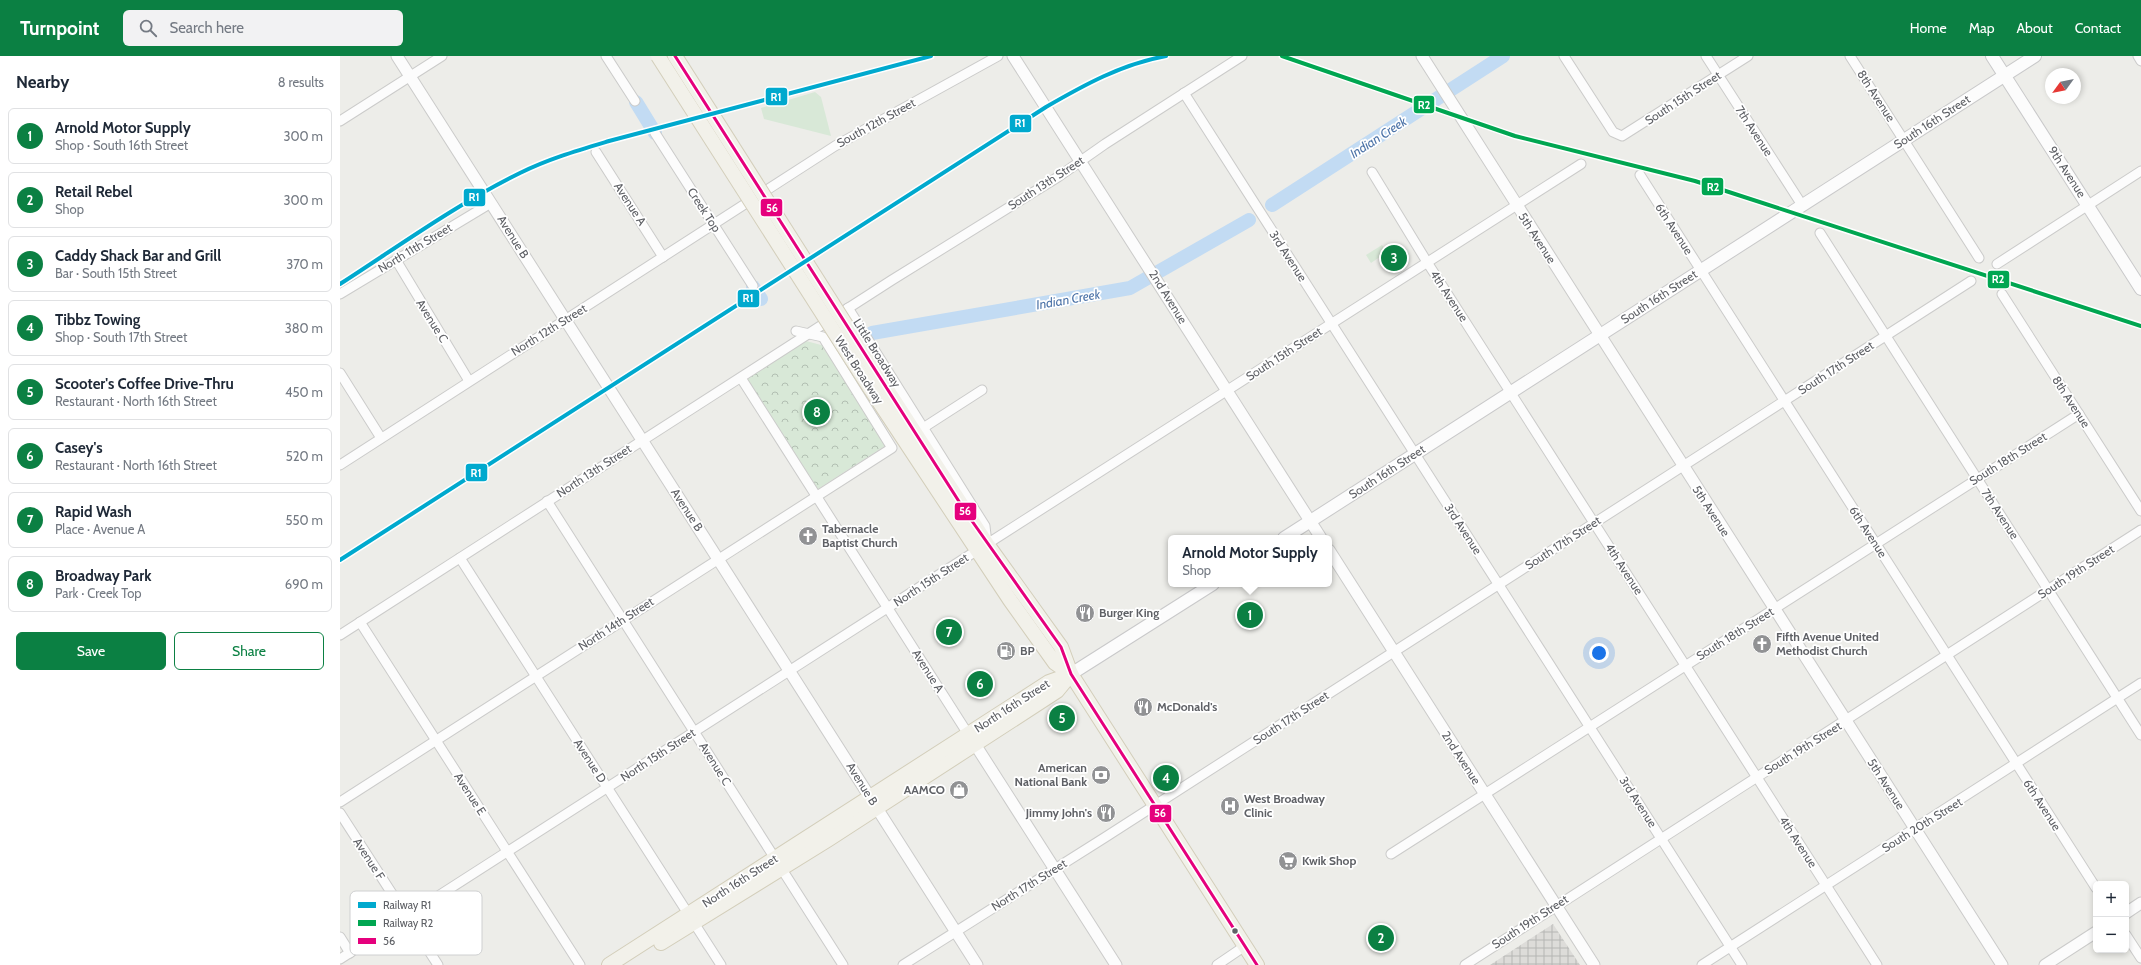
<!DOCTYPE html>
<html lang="en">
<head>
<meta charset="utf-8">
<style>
	:root { --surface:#fff; --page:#f2f2f3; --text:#1f2937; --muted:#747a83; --line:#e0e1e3; --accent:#0b8043 }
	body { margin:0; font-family:Cabin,sans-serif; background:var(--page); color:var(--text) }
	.controls { position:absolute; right:12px; bottom:12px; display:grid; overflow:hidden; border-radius:6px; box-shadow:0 2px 6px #0003 }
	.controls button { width:36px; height:36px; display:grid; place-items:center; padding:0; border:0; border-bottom:1px solid var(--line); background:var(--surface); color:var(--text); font:20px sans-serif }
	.compass { position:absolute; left:1705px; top:12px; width:36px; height:36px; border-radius:50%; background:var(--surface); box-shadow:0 2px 6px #0003; rotate:237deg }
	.you { position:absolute; left:1259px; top:597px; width:14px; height:14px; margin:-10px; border:3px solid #fff; border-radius:50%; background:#1a73e8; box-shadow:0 0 0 6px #1a73e833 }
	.badge { display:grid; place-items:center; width:26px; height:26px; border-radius:50%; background:var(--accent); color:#fff; font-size:13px; font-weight:700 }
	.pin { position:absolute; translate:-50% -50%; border:2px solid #fff; box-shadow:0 1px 4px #0006 }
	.popup { position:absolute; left:828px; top:479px; width:164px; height:52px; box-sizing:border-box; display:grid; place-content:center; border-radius:6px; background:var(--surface); filter:drop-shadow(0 1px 3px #0005); font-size:13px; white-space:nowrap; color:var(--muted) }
	.popup b { font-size:15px; color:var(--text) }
	.popup::after { content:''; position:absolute; left:50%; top:100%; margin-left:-8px; border:8px solid transparent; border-top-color:var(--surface) }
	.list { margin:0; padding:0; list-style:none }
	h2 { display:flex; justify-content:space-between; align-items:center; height:52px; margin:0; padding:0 16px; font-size:17px }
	h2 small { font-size:13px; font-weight:400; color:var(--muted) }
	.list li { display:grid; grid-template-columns:26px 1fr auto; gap:12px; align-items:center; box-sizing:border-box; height:56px; margin:0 8px 8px; padding:0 8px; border:1px solid var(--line); border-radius:6px }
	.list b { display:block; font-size:15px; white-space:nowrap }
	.list p { margin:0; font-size:13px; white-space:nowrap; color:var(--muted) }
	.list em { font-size:13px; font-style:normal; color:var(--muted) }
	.actions { display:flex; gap:8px; padding:12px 16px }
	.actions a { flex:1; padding:9px 0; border:1px solid var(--accent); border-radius:6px; text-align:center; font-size:14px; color:var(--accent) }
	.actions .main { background:var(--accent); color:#fff }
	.icon { flex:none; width:22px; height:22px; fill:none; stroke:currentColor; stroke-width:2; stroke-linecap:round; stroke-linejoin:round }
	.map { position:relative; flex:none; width:1801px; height:909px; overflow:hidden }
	header { display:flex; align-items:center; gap:24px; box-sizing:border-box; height:56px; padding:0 20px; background:var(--accent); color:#fff }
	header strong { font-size:19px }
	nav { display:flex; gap:22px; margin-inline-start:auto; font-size:14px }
	.search { width:280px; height:36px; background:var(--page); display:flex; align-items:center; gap:10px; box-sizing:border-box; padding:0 14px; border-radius:6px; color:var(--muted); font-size:15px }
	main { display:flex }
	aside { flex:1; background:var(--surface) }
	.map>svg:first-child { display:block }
</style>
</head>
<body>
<header>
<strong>Turnpoint</strong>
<div class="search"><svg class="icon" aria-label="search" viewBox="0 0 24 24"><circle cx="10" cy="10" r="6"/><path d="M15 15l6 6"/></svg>Search here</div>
<nav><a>Home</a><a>Map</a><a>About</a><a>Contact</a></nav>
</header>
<main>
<aside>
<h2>Nearby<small>8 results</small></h2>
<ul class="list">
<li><span class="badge">1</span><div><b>Arnold Motor Supply</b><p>Shop · South 16th Street</p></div><em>300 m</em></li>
<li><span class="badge">2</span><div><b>Retail Rebel</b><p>Shop</p></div><em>300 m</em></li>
<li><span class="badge">3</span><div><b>Caddy Shack Bar and Grill</b><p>Bar · South 15th Street</p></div><em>370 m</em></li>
<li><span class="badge">4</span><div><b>Tibbz Towing</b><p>Shop · South 17th Street</p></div><em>380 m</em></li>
<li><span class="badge">5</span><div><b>Scooter's Coffee Drive-Thru</b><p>Restaurant · North 16th Street</p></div><em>450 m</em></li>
<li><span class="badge">6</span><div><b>Casey's</b><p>Restaurant · North 16th Street</p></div><em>520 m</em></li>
<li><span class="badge">7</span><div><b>Rapid Wash</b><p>Place · Avenue A</p></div><em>550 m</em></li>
<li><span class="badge">8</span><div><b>Broadway Park</b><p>Park · Creek Top</p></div><em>690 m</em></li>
</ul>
<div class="actions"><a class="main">Save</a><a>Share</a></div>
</aside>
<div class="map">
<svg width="1801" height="909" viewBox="0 0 1801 909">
	<defs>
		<pattern id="industrial-grid" width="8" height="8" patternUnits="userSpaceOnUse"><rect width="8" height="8" fill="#dddcd9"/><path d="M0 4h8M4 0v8" fill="none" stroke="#b6b6b4"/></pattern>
		<pattern id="forest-crowns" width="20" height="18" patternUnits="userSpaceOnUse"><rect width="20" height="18" fill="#d8e8d7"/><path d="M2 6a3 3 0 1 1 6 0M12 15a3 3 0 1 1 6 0" fill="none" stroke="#b2bfb2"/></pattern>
	</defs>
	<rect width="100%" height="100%" fill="#edede9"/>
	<path fill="url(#industrial-grid)" d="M1213,868L1240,909H1150Z"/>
	<g fill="#d8e8d7">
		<path d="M475,36L481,41L491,80L424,63L421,52Z"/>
		<path d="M1042,189L1047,196L1031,207L1026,199Z"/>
	</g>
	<path fill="url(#forest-crowns)" d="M466,285L485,290L548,388L478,433L407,323Z"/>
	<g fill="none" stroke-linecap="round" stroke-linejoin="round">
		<g stroke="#c2dbf3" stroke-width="14">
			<path d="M296,46L315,77"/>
			<path d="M932,149L1163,0"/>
			<path d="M413,231L421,243"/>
			<path d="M532,277L790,232L909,164"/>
		</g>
		<g stroke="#cbcbca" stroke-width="11">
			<g id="minor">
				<path d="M266,0L295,45"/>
				<path d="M1224,0L1273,76L1282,80L1408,0"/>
				<path d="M1366,0L1462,149"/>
				<path d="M1510,0L1639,202"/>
				<path d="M1798,0L1801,5"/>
				<path d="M844,37L1402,909"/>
				<path d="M0,65L102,0"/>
				<path d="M315,77L413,230"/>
				<path d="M256,96L323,201"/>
				<path d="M1032,116L1087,206L1537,909"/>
				<path d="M1300,119L1756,832"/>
				<path d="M1480,177L1801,679"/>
				<path d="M56,204L129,325"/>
				<path d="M1657,208L1801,115"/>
				<path d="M0,238L151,147"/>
				<path d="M1662,238L1801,455"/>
				<path d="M508,252L645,470L647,488L1241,108"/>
				<path d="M0,317L41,382"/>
				<path d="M401,322L628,678"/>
				<path d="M583,372L642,334"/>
				<path d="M0,409L495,90L658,0"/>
				<path d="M207,445L503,909"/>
				<path d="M120,502L381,909"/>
				<path d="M20,566L240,909"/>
				<path d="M0,579L552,224L718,121L765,88L902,0"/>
				<path d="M0,746L552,392L483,281L456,275"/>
				<path d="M0,757L98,909"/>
				<path d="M1051,798L1739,358"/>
				<path d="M1786,879L1801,902"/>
				<path d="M0,881L10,897"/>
				<path d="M0,903L636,495"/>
				<path d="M563,909L764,782L1631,225"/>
				<path d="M877,909L905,890"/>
				<path d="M1125,909L1801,474"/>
				<path d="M1362,909L1801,627"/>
			</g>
		</g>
		<g stroke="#cbcbca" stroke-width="13">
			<g id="tertiary">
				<path d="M57,0L637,909"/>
				<path d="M673,0L981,482"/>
				<path d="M1082,0L1662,909"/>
				<path d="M989,494L1254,909"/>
				<path d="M631,682L776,909"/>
				<path d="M1786,857L1801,847"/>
				<path d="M1705,909L1756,876"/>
			</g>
		</g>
		<g stroke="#c9c9ca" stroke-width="14">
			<g id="secondary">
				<path d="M1652,0L1801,233"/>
				<path d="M944,482L1695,0"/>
				<path d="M731,618L873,528"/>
			</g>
		</g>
		<g stroke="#d3ceba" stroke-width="16">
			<g id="primary">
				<path d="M541,324L647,488L721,591L731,618L917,909"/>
				<path d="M530,332L670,544L715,607L731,618"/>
				<path d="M321,887L489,783L717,635L731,618"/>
				<path d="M269,909L709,626L731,618"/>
			</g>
		</g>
		<use href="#minor" stroke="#fcfcfc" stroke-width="9"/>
		<use href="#tertiary" stroke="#fcfcfc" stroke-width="11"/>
		<use href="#secondary" stroke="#fcfcfc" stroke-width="12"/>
		<use href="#primary" stroke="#f2f1ea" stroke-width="14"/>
		<g stroke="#d3ceba" stroke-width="16" stroke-linecap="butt">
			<g id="primary-bridge">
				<path d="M318,0L530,332"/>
				<path d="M335,0L541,324"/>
			</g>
		</g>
		<use href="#primary-bridge" stroke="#f2f1ea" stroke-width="14"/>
		<g stroke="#fff" stroke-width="6">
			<path id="bus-1" d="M335,0L627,458L721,591L731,618L917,909"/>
		</g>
		<use href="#bus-1" stroke="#e5007d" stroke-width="3"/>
		<g stroke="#fff" stroke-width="7">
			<g id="rail-1">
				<path d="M0,228C59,190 117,148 180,117C208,103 239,94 269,85L591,0"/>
				<path d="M0,504L706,51C744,29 782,8 826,0"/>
			</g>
		</g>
		<g stroke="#fff" stroke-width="7">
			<path id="rail-2" d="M942,0L1175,80L1355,125L1801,270"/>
		</g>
		<use href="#rail-1" stroke="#00a9ce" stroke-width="4"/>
		<use href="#rail-2" stroke="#00a651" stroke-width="4"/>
	</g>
	<defs>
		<g id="church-disc" transform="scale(1)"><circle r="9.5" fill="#919294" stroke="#fff"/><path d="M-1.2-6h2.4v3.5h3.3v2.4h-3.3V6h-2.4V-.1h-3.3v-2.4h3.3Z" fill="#fff"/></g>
		<g id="restaurant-disc" transform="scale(1)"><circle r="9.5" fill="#919294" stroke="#fff"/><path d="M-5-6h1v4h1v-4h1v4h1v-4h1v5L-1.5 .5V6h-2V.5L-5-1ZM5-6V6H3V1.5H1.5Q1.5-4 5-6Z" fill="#fff"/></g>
		<g id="fuel-disc" transform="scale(1)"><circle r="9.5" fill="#919294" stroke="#fff"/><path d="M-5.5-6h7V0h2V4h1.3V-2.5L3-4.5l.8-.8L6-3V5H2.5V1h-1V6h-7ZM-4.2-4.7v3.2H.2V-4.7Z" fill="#fff"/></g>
		<g id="bank-disc" transform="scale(1)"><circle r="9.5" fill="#919294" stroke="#fff"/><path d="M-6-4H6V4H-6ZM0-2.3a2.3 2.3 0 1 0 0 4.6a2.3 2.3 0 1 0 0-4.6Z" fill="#fff"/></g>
		<g id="shop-disc" transform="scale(1)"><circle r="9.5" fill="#919294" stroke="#fff"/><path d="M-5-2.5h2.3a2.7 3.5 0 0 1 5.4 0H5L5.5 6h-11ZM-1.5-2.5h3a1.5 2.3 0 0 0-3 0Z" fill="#fff"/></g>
		<g id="hospital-disc" transform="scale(1)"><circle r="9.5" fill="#919294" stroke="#fff"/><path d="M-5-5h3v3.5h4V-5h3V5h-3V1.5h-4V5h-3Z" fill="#fff"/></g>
		<g id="supermarket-disc" transform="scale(1)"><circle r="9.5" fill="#919294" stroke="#fff"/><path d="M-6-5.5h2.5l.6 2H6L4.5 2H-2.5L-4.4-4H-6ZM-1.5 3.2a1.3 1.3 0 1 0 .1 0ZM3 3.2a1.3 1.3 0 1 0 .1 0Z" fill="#fff"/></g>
	</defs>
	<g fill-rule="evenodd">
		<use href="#church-disc" x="468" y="480"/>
		<use href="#restaurant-disc" x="745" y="557"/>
		<use href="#church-disc" x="1422" y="588"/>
		<use href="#fuel-disc" x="666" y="595"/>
		<use href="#restaurant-disc" x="803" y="651"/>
		<use href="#bank-disc" x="761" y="719"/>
		<use href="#shop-disc" x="619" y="734"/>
		<use href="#hospital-disc" x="890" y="750"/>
		<use href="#restaurant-disc" x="766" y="757"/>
		<use href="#supermarket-disc" x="948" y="805"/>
	</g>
	<circle fill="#5f6166" stroke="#fff" stroke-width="1.5" cx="895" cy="875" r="3.5"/>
	<g text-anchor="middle" stroke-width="3.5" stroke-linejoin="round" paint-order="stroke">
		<g font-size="12" fill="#5f6166" stroke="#fff">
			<text transform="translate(1536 40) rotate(57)" y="4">8th Avenue</text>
			<text transform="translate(1343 42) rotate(-33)" y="4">South 15th Street</text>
			<text transform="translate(1592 66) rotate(-33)" y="4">South 16th Street</text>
			<text transform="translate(536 67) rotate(-29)" y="4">South 12th Street</text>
			<text transform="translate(1414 75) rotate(57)" y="4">7th Avenue</text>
			<text transform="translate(1727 116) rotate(57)" y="4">9th Avenue</text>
			<text transform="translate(706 127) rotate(-33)" y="4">South 13th Street</text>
			<text transform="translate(290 148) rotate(57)" y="4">Avenue A</text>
			<text transform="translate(364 154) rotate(57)" y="4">Creek Top</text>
			<text transform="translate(1334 173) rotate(57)" y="4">6th Avenue</text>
			<text transform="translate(173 181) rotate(58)" y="4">Avenue B</text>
			<text transform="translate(1197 182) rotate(57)" y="4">5th Avenue</text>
			<text transform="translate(75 192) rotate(-31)" y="4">North 11th Street</text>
			<text transform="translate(948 200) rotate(57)" y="4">3rd Avenue</text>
			<text transform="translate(1109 240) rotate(57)" y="4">4th Avenue</text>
			<text transform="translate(828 241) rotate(58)" y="4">2nd Avenue</text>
			<text transform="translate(1319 241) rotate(-33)" y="4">South 16th Street</text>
			<text transform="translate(92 265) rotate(58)" y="4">Avenue C</text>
			<text transform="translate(209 274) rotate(-32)" y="4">North 12th Street</text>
			<text transform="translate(537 297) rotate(58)" y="4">Little Broadway</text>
			<text transform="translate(944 298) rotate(-33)" y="4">South 15th Street</text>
			<text transform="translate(1496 312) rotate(-33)" y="4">South 17th Street</text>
			<text transform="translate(519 314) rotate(57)" y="4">West Broadway</text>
			<text transform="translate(1731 346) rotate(57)" y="4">8th Avenue</text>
			<text transform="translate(1668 403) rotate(-32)" y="4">South 18th Street</text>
			<text transform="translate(254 415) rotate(-33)" y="4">North 13th Street</text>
			<text transform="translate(1047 416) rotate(-33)" y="4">South 16th Street</text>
			<text transform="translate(347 454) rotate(57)" y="4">Avenue B</text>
			<text transform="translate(1371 455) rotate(57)" y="4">5th Avenue</text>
			<text transform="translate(1660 458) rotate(57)" y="4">7th Avenue</text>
			<text transform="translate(1123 473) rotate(57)" y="4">3rd Avenue</text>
			<text transform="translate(1528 476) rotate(57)" y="4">6th Avenue</text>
			<text transform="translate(1223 487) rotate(-33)" y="4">South 17th Street</text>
			<text transform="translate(1284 513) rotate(57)" y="4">4th Avenue</text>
			<text transform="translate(1736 516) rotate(-33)" y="4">South 19th Street</text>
			<text transform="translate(591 524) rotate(-33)" y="4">North 15th Street</text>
			<text transform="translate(276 568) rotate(-33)" y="4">North 14th Street</text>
			<text transform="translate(1395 578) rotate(-32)" y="4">South 18th Street</text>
			<text transform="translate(588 615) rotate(58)" y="4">Avenue A</text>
			<text transform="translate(672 650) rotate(-33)" y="4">North 16th Street</text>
			<text transform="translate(951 662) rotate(-33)" y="4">South 17th Street</text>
			<text transform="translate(1463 692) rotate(-32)" y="4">South 19th Street</text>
			<text transform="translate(318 699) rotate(-33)" y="4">North 15th Street</text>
			<text transform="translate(1121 702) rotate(57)" y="4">2nd Avenue</text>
			<text transform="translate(250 705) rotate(57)" y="4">Avenue D</text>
			<text transform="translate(375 708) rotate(58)" y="4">Avenue C</text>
			<text transform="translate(522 728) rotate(58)" y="4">Avenue B</text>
			<text transform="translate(1546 728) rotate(57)" y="4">5th Avenue</text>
			<text transform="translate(130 738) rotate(57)" y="4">Avenue E</text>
			<text transform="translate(1298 746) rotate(57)" y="4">3rd Avenue</text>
			<text transform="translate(1702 749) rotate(57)" y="4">6th Avenue</text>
			<text transform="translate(1582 769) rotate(-32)" y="4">South 20th Street</text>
			<text transform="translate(1458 786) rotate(57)" y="4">4th Avenue</text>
			<text transform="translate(29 803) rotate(57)" y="4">Avenue F</text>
			<text transform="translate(400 825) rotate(-33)" y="4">North 16th Street</text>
			<text transform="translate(689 829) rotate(-32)" y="4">North 17th Street</text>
			<text transform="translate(1190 866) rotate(-33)" y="4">South 19th Street</text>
		</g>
		<g font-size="12" font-weight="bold" fill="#5f6166" stroke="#fff" text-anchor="start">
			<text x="482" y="477">Tabernacle<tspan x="482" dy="14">Baptist Church</tspan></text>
			<text x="759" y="561">Burger King</text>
			<text x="1436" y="585">Fifth Avenue United<tspan x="1436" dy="14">Methodist Church</tspan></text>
			<text x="680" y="599">BP</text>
			<text x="817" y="655">McDonald's</text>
			<text x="747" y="716" text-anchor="end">American<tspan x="747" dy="14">National Bank</tspan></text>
			<text x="605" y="738" text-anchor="end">AAMCO</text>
			<text x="904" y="747">West Broadway<tspan x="904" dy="14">Clinic</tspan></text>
			<text x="752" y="761" text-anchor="end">Jimmy John's</text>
			<text x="962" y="809">Kwik Shop</text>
		</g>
		<g font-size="13" font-style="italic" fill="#4c73a8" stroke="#fff">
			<text transform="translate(1038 81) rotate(-33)" y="5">Indian Creek</text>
			<text transform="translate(728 243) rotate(-10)" y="5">Indian Creek</text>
		</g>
	</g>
	<rect x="10" y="835" width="132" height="64" rx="6" fill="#fff" stroke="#cfd0d1" stroke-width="1"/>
	<rect x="18" y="846" width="18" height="6" fill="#00a9ce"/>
	<rect x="18" y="864" width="18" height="6" fill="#00a651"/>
	<rect x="18" y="882" width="18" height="6" fill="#e5007d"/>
	<g font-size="11" fill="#5f6166">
		<text x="43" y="853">Railway R1</text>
		<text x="43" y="871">Railway R2</text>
		<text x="43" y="889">56</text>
	</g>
	<g stroke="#fff" stroke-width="1.5">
		<rect x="425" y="31" width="23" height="19" rx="4" fill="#00a9ce"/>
		<rect x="1073" y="39" width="22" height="19" rx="4" fill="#00a651"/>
		<rect x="669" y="58" width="23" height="19" rx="4" fill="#00a9ce"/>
		<rect x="1361" y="121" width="23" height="19" rx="4" fill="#00a651"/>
		<rect x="123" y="132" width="23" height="19" rx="4" fill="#00a9ce"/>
		<rect x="420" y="142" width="23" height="19" rx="4" fill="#e5007d"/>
		<rect x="1647" y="214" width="23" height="19" rx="4" fill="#00a651"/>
		<rect x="397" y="233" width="23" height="19" rx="4" fill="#00a9ce"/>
		<rect x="125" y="407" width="23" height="19" rx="4" fill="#00a9ce"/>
		<rect x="614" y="446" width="23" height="19" rx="4" fill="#e5007d"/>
		<rect x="809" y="748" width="23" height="19" rx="4" fill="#e5007d"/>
	</g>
	<g font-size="11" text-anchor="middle" font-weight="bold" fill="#fff">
		<text x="436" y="45">R1</text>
		<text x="1084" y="53">R2</text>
		<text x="680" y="71">R1</text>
		<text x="1373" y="135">R2</text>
		<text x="134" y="145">R1</text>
		<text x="432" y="156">56</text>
		<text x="1658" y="227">R2</text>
		<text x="408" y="246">R1</text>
		<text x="136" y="421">R1</text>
		<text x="625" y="459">56</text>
		<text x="820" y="761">56</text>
	</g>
</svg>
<div class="controls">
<button>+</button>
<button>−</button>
</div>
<svg class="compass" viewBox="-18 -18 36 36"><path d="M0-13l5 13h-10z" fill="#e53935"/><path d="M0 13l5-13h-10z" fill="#747a83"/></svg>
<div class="you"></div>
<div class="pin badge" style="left:910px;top:559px">1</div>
<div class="popup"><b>Arnold Motor Supply</b>Shop</div>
<div class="pin badge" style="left:1041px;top:882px">2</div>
<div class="pin badge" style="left:1054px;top:202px">3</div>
<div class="pin badge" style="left:826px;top:722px">4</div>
<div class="pin badge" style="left:722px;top:662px">5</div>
<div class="pin badge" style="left:640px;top:628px">6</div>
<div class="pin badge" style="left:609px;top:576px">7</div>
<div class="pin badge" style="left:477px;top:356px">8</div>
</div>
</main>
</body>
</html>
